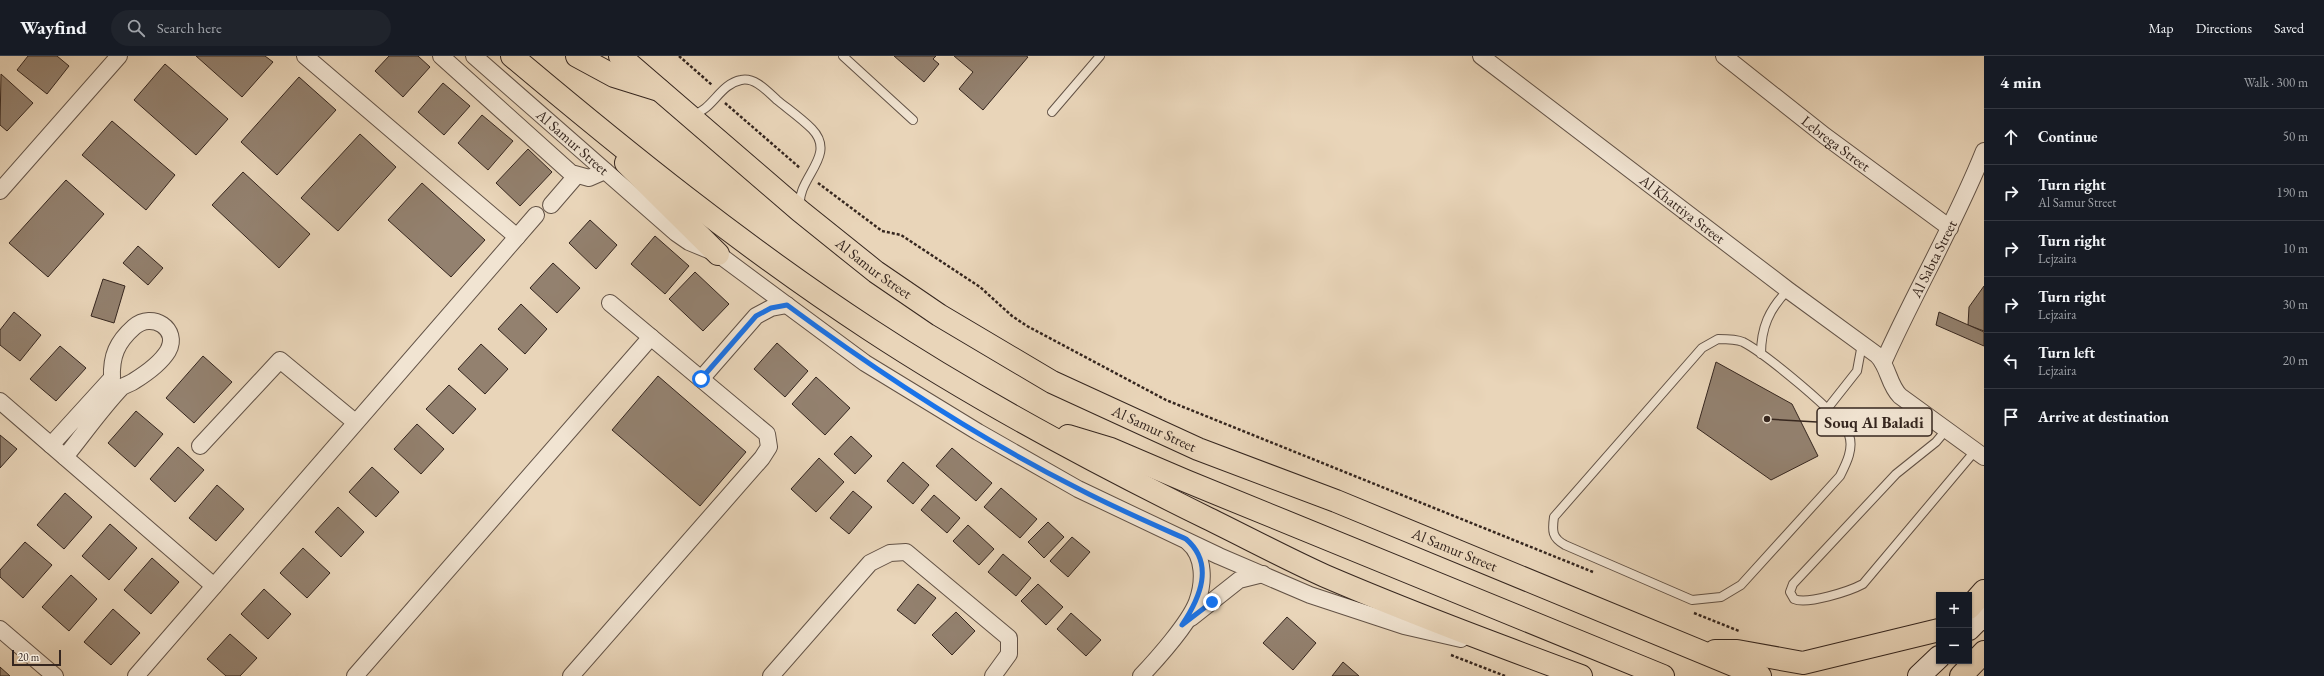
<!DOCTYPE html>
<html lang="en">
<head>
<meta charset="utf-8">
<style>
	:root { --surface:#171b24; --page:#20242c; --text:#f1f3f6; --muted:#9ea1a6; --line:#363941 }
	body { margin:0; font-family:"EB Garamond",serif; background:var(--page); color:var(--text) }
	.controls { position:absolute; right:12px; bottom:12px; display:grid; overflow:hidden; border-radius:0px; box-shadow:0 1px 3px #0004 }
	.controls button { width:36px; height:36px; display:grid; place-items:center; padding:0; border:0; border-bottom:1px solid var(--line); background:var(--surface); color:var(--text); font:20px sans-serif }
	.scale { position:absolute; left:12px; bottom:10px; width:49px; box-sizing:border-box; padding-left:4px; border:2px solid #35261f; border-top:0; font-size:11px; line-height:14px; white-space:nowrap; color:#35261f; -webkit-text-stroke:3px #f1e4d2; paint-order:stroke }
	.stop { position:absolute; width:12px; height:12px; margin:-9px; border:3px solid #1a73e8; border-radius:50%; background:#fff }
	.stop.end { background:#1a73e8; border-color:#fff; box-shadow:0 1px 4px #0008 }
	.list { margin:0; padding:0; list-style:none }
	h2 { display:flex; justify-content:space-between; align-items:center; height:52px; margin:0; padding:0 16px; font-size:17px }
	h2 small { font-size:13px; font-weight:400; color:var(--muted) }
	.list li { display:grid; grid-template-columns:26px 1fr auto; gap:12px; align-items:center; box-sizing:border-box; height:56px; padding:0 16px; border-top:1px solid var(--line) }
	.list b { display:block; font-size:15px; white-space:nowrap }
	.list p { margin:0; font-size:13px; white-space:nowrap; color:var(--muted) }
	.list em { font-size:13px; font-style:normal; color:var(--muted) }
	.icon { flex:none; width:22px; height:22px; fill:none; stroke:currentColor; stroke-width:2; stroke-linecap:round; stroke-linejoin:round }
	.map { position:relative; flex:none; width:1984px; height:620px; overflow:hidden }
	header { display:flex; align-items:center; gap:24px; box-sizing:border-box; height:56px; padding:0 20px; background:var(--surface); border-bottom:1px solid var(--line) }
	header strong { font-size:19px }
	nav { display:flex; gap:22px; margin-inline-start:auto; font-size:14px }
	.search { width:280px; height:36px; background:var(--page); display:flex; align-items:center; gap:10px; box-sizing:border-box; padding:0 14px; border-radius:22px; color:var(--muted); font-size:15px }
	main { display:flex }
	aside { flex:1; background:var(--surface) }
	.map>svg:first-child { display:block }
</style>
</head>
<body>
<header>
<strong>Wayfind</strong>
<div class="search"><svg class="icon" aria-label="search" viewBox="0 0 24 24"><circle cx="10" cy="10" r="6"/><path d="M15 15l6 6"/></svg>Search here</div>
<nav><a>Map</a><a>Directions</a><a>Saved</a></nav>
</header>
<main>
<div class="map">
<svg width="1984" height="620" viewBox="0 0 1984 620">
	<rect width="100%" height="100%" fill="#e9d5b9"/>
	<filter id="stains"><feTurbulence type="fractalNoise" baseFrequency=".005" numOctaves="4"/><feColorMatrix values="0 0 0 0 .2 0 0 0 0 .09 0 0 0 0 .02 0 0 0 .5 -.17"/></filter>
	<radialGradient id="worn" r=".72"><stop offset=".6" stop-color="#630" stop-opacity="0"/><stop offset="1" stop-color="#630" stop-opacity=".3"/></radialGradient>
	<g fill="#93816f" stroke="#35261f">
		<path d="M28,0H57L69,10L47,38L17,14Z"/>
		<path d="M196,0H265L273,6L242,41Z"/>
		<path d="M389,0H418L430,11L403,41L375,15Z"/>
		<path d="M894,0H936L933,3L939,8L924,26Z"/>
		<path d="M954,0H1026L1028,1L983,54L959,33L973,16Z"/>
		<path d="M165,8L228,63L196,99L134,44Z"/>
		<path d="M1,18L33,47L7,75L0,69Z"/>
		<path d="M299,21L336,54L277,119L241,86Z"/>
		<path d="M443,27L470,50L444,79L418,56Z"/>
		<path d="M482,59L513,85L488,114L458,87Z"/>
		<path d="M112,65L175,119L146,154L82,99Z"/>
		<path d="M360,78L396,111L338,175L301,142Z"/>
		<path d="M528,93L552,116L520,150L496,127Z"/>
		<path d="M243,116L310,178L279,212L212,149Z"/>
		<path d="M66,124L104,158L48,221L9,187Z"/>
		<path d="M422,127L485,184L451,221L388,164Z"/>
		<path d="M590,164L617,189L596,213L569,187Z"/>
		<path d="M655,180L689,210L665,238L631,208Z"/>
		<path d="M138,190L163,212L148,229L123,207Z"/>
		<path d="M553,207L580,232L557,257L530,232Z"/>
		<path d="M695,216L729,248L703,275L669,243Z"/>
		<path d="M103,223L125,230L114,267L91,260Z"/>
		<path d="M1984,230V275L1968,269L1969,251Z"/>
		<path d="M521,248L547,273L525,298L498,273Z"/>
		<path d="M14,256L41,279L20,305L0,289V274Z"/>
		<path d="M1939,256L1984,276V290L1936,269Z"/>
		<path d="M777,287L808,315L785,341L754,313Z"/>
		<path d="M481,288L508,313L485,338L458,313Z"/>
		<path d="M60,290L86,312L56,345L30,323Z"/>
		<path d="M203,300L232,326L194,367L166,342Z"/>
		<path d="M1716,306L1792,348L1818,400L1771,424L1697,372Z"/>
		<path d="M658,320L746,396L700,450L612,374Z"/>
		<path d="M816,321L850,352L825,379L792,348Z"/>
		<path d="M449,329L476,353L453,378L426,353Z"/>
		<path d="M136,355L163,378L135,411L108,387Z"/>
		<path d="M417,368L444,393L421,418L394,393Z"/>
		<path d="M0,379L17,393L0,412Z"/>
		<path d="M851,380L872,400L855,418L834,398Z"/>
		<path d="M178,391L204,414L175,446L150,423Z"/>
		<path d="M952,392L992,427L976,445L936,410Z"/>
		<path d="M819,402L844,426L816,456L791,433Z"/>
		<path d="M903,406L929,429L913,448L887,425Z"/>
		<path d="M372,411L399,436L376,461L349,436Z"/>
		<path d="M217,429L244,453L216,485L189,462Z"/>
		<path d="M1001,432L1037,463L1020,482L984,451Z"/>
		<path d="M853,435L872,451L849,478L830,462Z"/>
		<path d="M65,437L92,461L64,493L37,469Z"/>
		<path d="M934,439L960,462L947,477L921,454Z"/>
		<path d="M338,451L364,476L341,501L315,476Z"/>
		<path d="M1048,466L1064,481L1044,502L1028,486Z"/>
		<path d="M110,468L137,492L109,524L82,500Z"/>
		<path d="M968,469L994,493L979,509L953,485Z"/>
		<path d="M1072,481L1090,496L1068,521L1050,505Z"/>
		<path d="M25,486L52,509L23,542L0,521V514Z"/>
		<path d="M303,492L330,517L307,542L280,517Z"/>
		<path d="M1003,498L1031,522L1016,540L988,516Z"/>
		<path d="M152,502L179,526L151,558L124,534Z"/>
		<path d="M71,519L97,543L69,575L42,551Z"/>
		<path d="M918,528L936,542L915,568L897,554Z"/>
		<path d="M1038,528L1063,551L1046,569L1021,545Z"/>
		<path d="M264,533L291,558L268,583L241,558Z"/>
		<path d="M113,553L140,577L111,609L84,586Z"/>
		<path d="M956,556L975,575L952,599L932,579Z"/>
		<path d="M1071,557L1101,584L1086,600L1057,573Z"/>
		<path d="M1287,561L1316,587L1293,614L1263,587Z"/>
		<path d="M230,578L257,602L240,620H226L207,603Z"/>
		<path d="M1343,606L1359,620H1332Z"/>
		<path d="M0,611L10,620H0Z"/>
	</g>
	<g fill="none" stroke-linecap="round" stroke-linejoin="round">
		<g stroke="#625246" stroke-width="10">
			<g id="service">
				<path d="M843,0L913,64"/>
				<path d="M1052,56L1100,0"/>
				<path d="M693,59C713,53 720,28 741,24C755,21 767,35 777,44C788,53 801,62 812,73C838,100 796,122 800,151"/>
				<path d="M1718,283C1726,283 1736,283 1743,286C1764,297 1840,358 1849,379C1854,393 1846,408 1840,420L1741,529L1721,541L1692,544L1565,489C1552,482 1552,475 1554,461L1702,292Z"/>
				<path d="M1761,298C1761,272 1769,253 1788,234"/>
				<path d="M1827,353L1857,315L1862,288"/>
				<path d="M1946,374L1936,386L1896,418L1793,528L1790,536L1794,543C1807,549 1850,535 1863,528L1975,395"/>
			</g>
		</g>
		<g stroke="#625246" stroke-width="18">
			<g id="minor">
				<path d="M305,0L517,181"/>
				<path d="M441,0L571,117L589,122L605,115"/>
				<path id="s1" d="M474,0L676,177L689,186L718,198L865,307L978,376L1078,433L1219,500L1310,539L1404,570L1461,583"/>
				<path id="s2" d="M1481,0L1788,234L1877,299C1889,311 1888,328 1900,340L1984,401"/>
				<path id="s3" d="M1724,0L1825,80L1950,172"/>
				<path d="M0,135L119,0"/>
				<path d="M551,149L576,120"/>
				<path id="s4" d="M1883,307C1915,235 1955,168 1984,95"/>
				<path d="M701,323L756,260L771,252L787,249"/>
				<path d="M0,345L214,530"/>
				<path d="M51,389L112,322C111,300 117,286 134,271C152,255 180,273 168,295C160,308 147,317 134,325C130,328 124,329 121,332C101,353 83,379 65,401"/>
				<path d="M200,390L280,304L355,366"/>
				<path d="M1191,562L1239,524L1263,518"/>
				<path d="M0,573L55,620"/>
				<path d="M136,620L536,159"/>
				<path d="M355,620L651,281"/>
				<path d="M571,620L762,402L769,391L767,378L610,247"/>
				<path d="M771,620L870,507L890,497L906,496L1009,582V598L993,620"/>
				<path d="M1141,620C1157,603 1189,567 1197,546C1204,527 1205,500 1188,486"/>
			</g>
		</g>
		<g stroke="#35261f" stroke-width="24">
			<g id="secondary">
				<path d="M1969,573L1984,558"/>
				<path d="M1919,620L1939,601"/>
			</g>
		</g>
		<g stroke="#35261f" stroke-width="24">
			<g id="primary">
				<path d="M512,0C626,96 744,191 869,273C977,344 1091,405 1207,462C1246,481 1285,502 1325,520C1409,556 1495,588 1581,620"/>
				<path id="s5" d="M620,0L800,155L876,216L939,259L1052,326L1198,393L1336,445L1760,620"/>
				<path d="M626,107L718,198"/>
				<path d="M1068,380L1111,393L1186,425L1663,620"/>
				<path d="M1969,552L1984,535"/>
				<path d="M1715,595H1737L1803,607L1939,574"/>
				<path d="M1961,620L1984,596"/>
			</g>
		</g>
		<g stroke="#35261f" stroke-width="24">
			<path id="trunk" d="M577,0L614,20L659,34"/>
		</g>
		<g stroke="#35261f" stroke-width="2.5" stroke-dasharray="3 2" stroke-linecap="butt">
			<path d="M679,0L712,29"/>
			<path d="M725,47L800,112"/>
			<path d="M818,127L882,175L901,179L980,231L1012,260L1027,270L1166,344L1593,516"/>
			<path d="M1694,557L1739,575"/>
			<path d="M1451,599L1505,620"/>
		</g>
		<use href="#service" stroke="#f1e4d2" stroke-width="8"/>
		<use href="#minor" stroke="#f1e4d2" stroke-width="16"/>
		<use href="#secondary" stroke="#f1e4d2" stroke-width="22"/>
		<use href="#primary" stroke="#e9d5b9" stroke-width="22"/>
		<use href="#trunk" stroke="#e9d5b9" stroke-width="22"/>
	</g>
	<g fill="none" stroke-linecap="round" stroke-linejoin="round">
		<path stroke="#1a73e8" stroke-width="5" d="M701,323L756,260L771,252L787,249C879,317 976,381 1079,433C1113,451 1150,467 1186,483C1215,508 1200,542 1182,569L1212,546"/>
	</g>
	<g text-anchor="middle" stroke-width="4" stroke-linejoin="round" paint-order="stroke">
		<g font-size="15" fill="#35261f" stroke="#f1e4d2">
			<text dy="5" stroke="none"><textPath href="#s1" startOffset="131">Al Samur Street</textPath></text>
			<text dy="5" stroke="none"><textPath href="#s3" startOffset="142">Lebrega Street</textPath></text>
			<text dy="5" stroke="none"><textPath href="#s2" startOffset="253">Al Khattiya Street</textPath></text>
			<text dy="5" stroke="none"><textPath href="#s4" startOffset="116">Al Sabta Street</textPath></text>
			<text dy="5" stroke="none"><textPath href="#s5" startOffset="331">Al Samur Street</textPath></text>
			<text dy="5" stroke="none"><textPath href="#s5" startOffset="655">Al Samur Street</textPath></text>
			<text dy="5" stroke="none"><textPath href="#s5" startOffset="979">Al Samur Street</textPath></text>
		</g>
	</g>
	<path fill="none" stroke="#35261f" stroke-width="1.5" d="M1767 363L1817 366"/>
	<circle fill="#35261f" stroke="#f1e4d2" stroke-width="1.5" cx="1767" cy="363" r="4"/>
	<rect fill="#f1e4d2" stroke="#35261f" stroke-width="1.5" x="1817" y="352" width="115" height="28" rx="4"/>
	<g font-size="16" text-anchor="middle" font-weight="bold" fill="#35261f">
		<text x="1874" y="372">Souq Al Baladi</text>
	</g>
	<rect width="100%" height="100%" filter="url(#stains)"/>
	<rect width="100%" height="100%" fill="url(#worn)"/>
</svg>
<div class="controls">
<button>+</button>
<button>−</button>
</div>
<div class="scale">20 m</div>
<div class="stop" style="left:701px;top:323px"></div>
<div class="stop end" style="left:1212px;top:546px"></div>
</div>
<aside>
<h2>4 min<small>Walk · 300 m</small></h2>
<ul class="list">
<li><svg class="icon" aria-label="ahead" viewBox="0 0 24 24"><path d="M12 20V5M6 11l6-6 6 6"/></svg><div><b>Continue</b></div><em>50 m</em></li>
<li><svg class="icon" aria-label="right" viewBox="0 0 24 24"><path d="M7 20v-9h11M14 6l5 5-5 5"/></svg><div><b>Turn right</b><p>Al Samur Street</p></div><em>190 m</em></li>
<li><svg class="icon" aria-label="right" viewBox="0 0 24 24"><path d="M7 20v-9h11M14 6l5 5-5 5"/></svg><div><b>Turn right</b><p>Lejzaira</p></div><em>10 m</em></li>
<li><svg class="icon" aria-label="right" viewBox="0 0 24 24"><path d="M7 20v-9h11M14 6l5 5-5 5"/></svg><div><b>Turn right</b><p>Lejzaira</p></div><em>30 m</em></li>
<li><svg class="icon" aria-label="left" viewBox="0 0 24 24"><path d="M17 20v-9H6M10 6l-5 5 5 5"/></svg><div><b>Turn left</b><p>Lejzaira</p></div><em>20 m</em></li>
<li><svg class="icon" aria-label="arrive" viewBox="0 0 24 24"><path d="M6 21V4h12l-3 4 3 4H6"/></svg><div><b>Arrive at destination</b></div></li>
</ul>
</aside>
</main>
</body>
</html>
